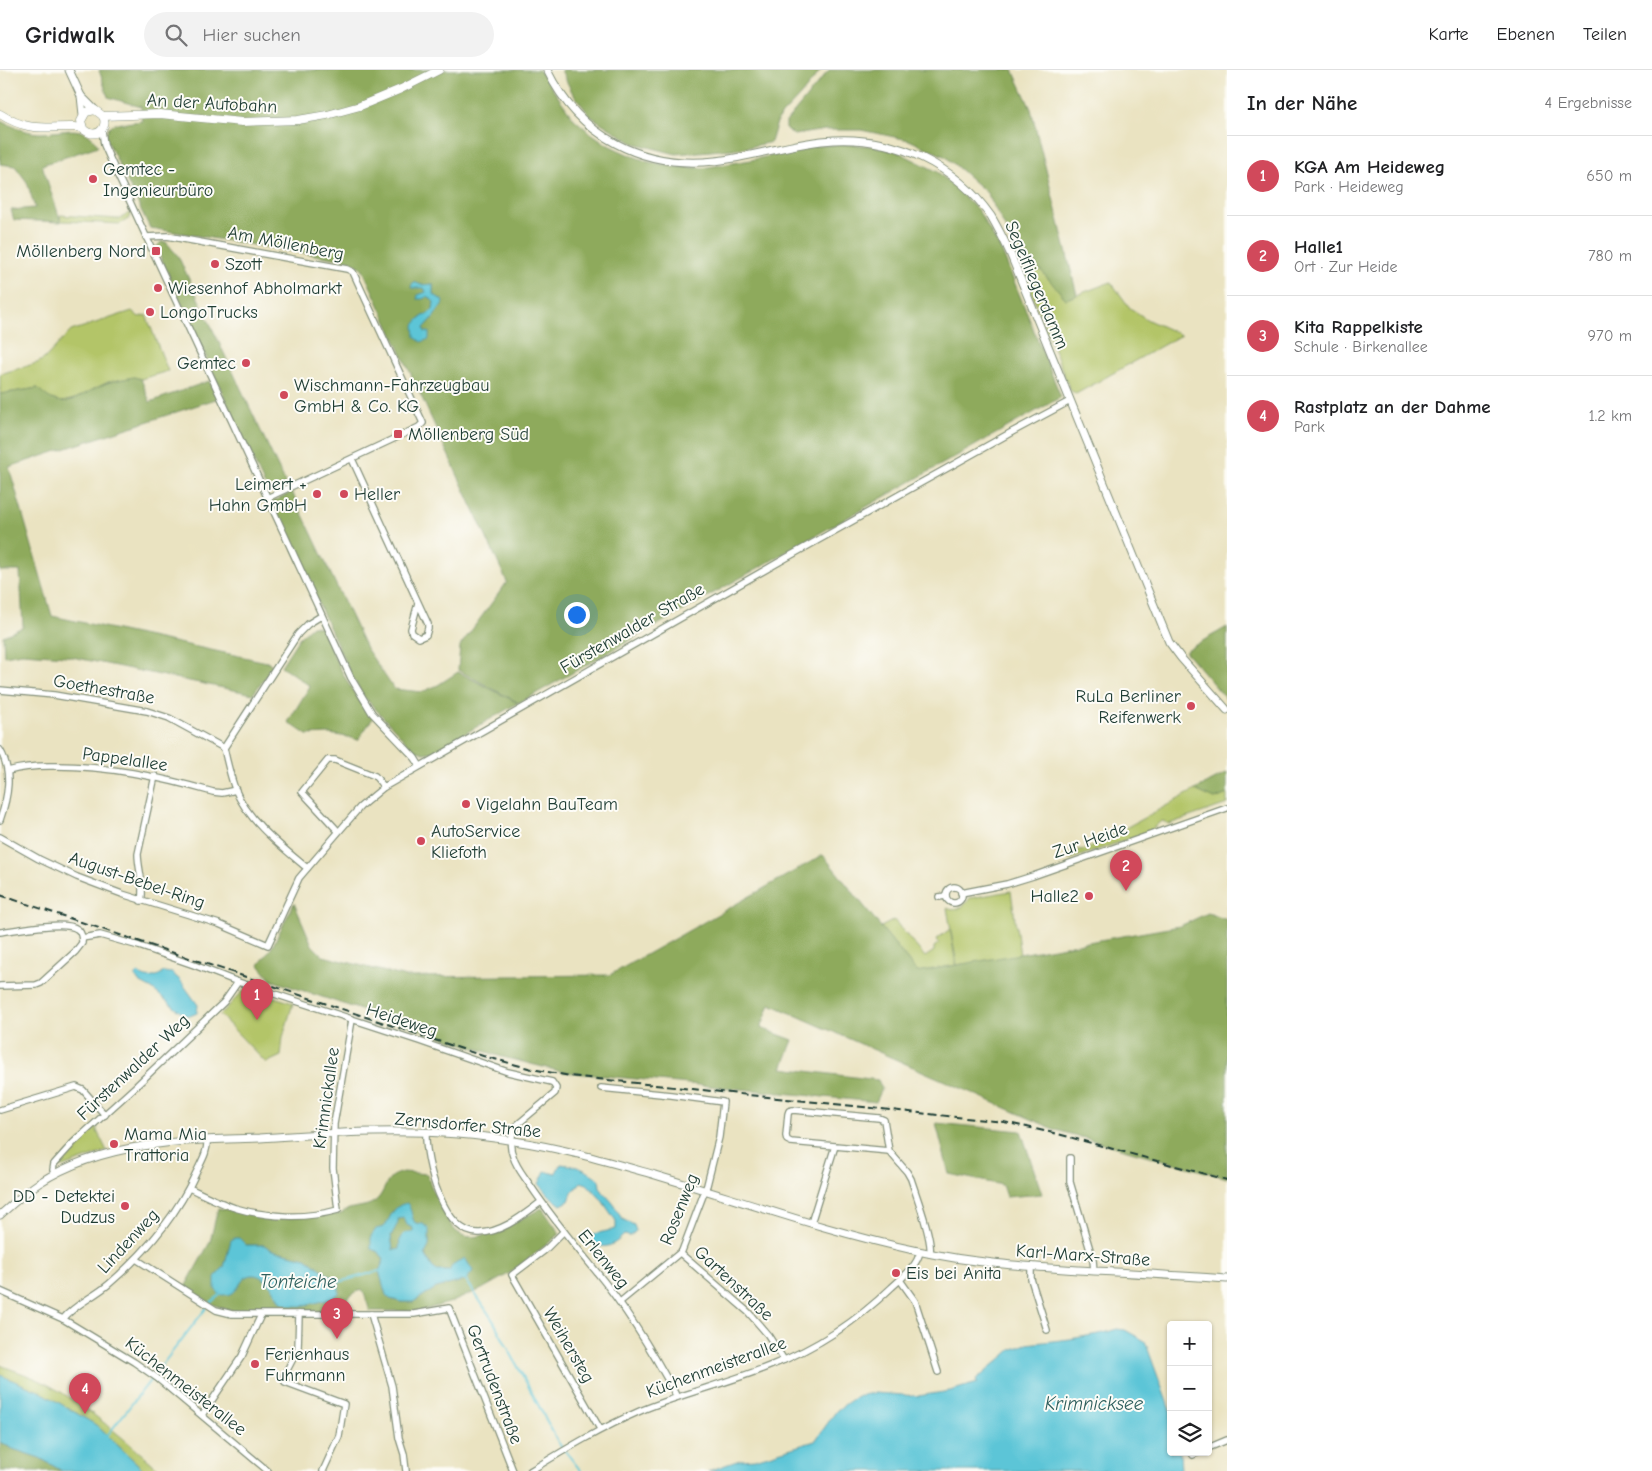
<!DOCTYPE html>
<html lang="de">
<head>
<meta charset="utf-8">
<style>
	:root { --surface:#fff; --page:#f2f2f2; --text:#202124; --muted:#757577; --line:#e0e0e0; --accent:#d1495b }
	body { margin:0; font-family:"Comic Neue",sans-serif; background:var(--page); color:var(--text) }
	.controls { position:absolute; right:15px; bottom:15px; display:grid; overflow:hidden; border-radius:5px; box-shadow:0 1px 4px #0004 }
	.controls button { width:45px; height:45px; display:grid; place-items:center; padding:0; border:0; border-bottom:1px solid var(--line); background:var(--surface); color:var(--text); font:25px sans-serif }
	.you { position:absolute; left:576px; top:544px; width:18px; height:18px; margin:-12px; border:4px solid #fff; border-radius:50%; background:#1a73e8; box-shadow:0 0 0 8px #1a73e833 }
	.badge { display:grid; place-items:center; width:32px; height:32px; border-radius:50%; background:var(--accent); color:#fff; font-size:16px; font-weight:700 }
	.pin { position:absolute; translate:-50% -41px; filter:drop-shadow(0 1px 2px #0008) }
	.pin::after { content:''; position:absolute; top:26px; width:18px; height:15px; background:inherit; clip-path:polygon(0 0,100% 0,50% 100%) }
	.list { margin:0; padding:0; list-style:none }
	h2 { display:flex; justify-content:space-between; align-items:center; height:65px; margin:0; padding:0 20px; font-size:21px }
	h2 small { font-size:16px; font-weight:400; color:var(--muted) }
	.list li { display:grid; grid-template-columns:32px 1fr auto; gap:15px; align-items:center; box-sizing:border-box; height:80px; padding:0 20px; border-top:1px solid var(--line) }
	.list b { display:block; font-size:19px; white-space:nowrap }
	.list p { margin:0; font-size:16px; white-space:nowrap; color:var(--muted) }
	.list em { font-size:16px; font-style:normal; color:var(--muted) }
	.icon { flex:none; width:28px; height:28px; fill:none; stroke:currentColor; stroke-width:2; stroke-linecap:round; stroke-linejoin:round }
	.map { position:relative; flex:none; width:1227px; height:1401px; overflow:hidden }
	header { display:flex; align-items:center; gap:30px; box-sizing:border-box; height:70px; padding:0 25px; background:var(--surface); border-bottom:1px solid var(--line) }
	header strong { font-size:24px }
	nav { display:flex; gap:28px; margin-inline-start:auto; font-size:18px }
	.search { width:350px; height:45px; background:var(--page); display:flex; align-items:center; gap:12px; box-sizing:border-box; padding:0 18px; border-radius:28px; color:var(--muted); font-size:19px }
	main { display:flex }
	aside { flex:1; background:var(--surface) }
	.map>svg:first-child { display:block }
</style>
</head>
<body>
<header>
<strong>Gridwalk</strong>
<div class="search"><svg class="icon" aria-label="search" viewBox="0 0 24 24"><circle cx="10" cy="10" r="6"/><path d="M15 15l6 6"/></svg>Hier suchen</div>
<nav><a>Karte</a><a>Ebenen</a><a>Teilen</a></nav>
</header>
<main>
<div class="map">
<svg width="1227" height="1401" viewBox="0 0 1227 1401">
	<rect width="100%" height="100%" fill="#fdfcf7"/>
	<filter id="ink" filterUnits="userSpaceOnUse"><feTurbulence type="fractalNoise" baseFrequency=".02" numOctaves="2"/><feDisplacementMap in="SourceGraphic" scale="10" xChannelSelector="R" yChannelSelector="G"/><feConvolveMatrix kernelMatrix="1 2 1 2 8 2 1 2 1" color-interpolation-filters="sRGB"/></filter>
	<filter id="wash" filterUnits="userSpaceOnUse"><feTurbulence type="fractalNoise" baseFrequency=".0096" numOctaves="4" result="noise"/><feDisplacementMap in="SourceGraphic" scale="20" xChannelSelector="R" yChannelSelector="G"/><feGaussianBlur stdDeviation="1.12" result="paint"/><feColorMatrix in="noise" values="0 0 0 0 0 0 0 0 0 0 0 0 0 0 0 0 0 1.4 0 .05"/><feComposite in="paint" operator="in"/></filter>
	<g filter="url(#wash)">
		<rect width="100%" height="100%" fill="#eae3c1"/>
		<g fill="#b3c568" stroke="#69814e">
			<path d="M128,143H130L131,145L130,148L120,154L61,151L60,145L118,149L125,146Z"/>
			<path d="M1008,163L1066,229L1111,212L1130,238L1148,250L1181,265L1076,324L1070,320Z"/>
			<path d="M132,241L139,247L146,245L168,301L141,309L134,307L108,312L78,328L62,332L47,328L38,318L0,324V304L37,293L44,289L71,261Z"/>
			<path d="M1195,720L1215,729L1227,724V734L1169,754L1163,751L1160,752L1149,762L1071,789L1068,788L1065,782L1087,779Z"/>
			<path d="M1011,821L1020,885L957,895L947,838C957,843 964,836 970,828Z"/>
			<path d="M894,850L925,887L934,881V877L939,873L937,869L950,859L956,895L917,902L881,857Z"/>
			<path d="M246,918L293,933L283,967L281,986L266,993L220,945Z"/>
			<path d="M97,1056V1061L107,1081L63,1097L59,1096L58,1094L69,1082L71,1085L76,1081L74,1078C77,1074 78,1070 83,1069Z"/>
			<path d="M0,1295C15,1301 32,1306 47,1314C89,1337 125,1370 161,1401H145L96,1355L41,1322L0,1305Z"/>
		</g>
		<g fill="#8eaa5c" stroke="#567448" fill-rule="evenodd">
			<path d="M99,0H539L574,49L588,61L608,75L627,84L649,92L675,97L702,98L751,90L815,76L844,74L873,76L896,81L938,102L978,140L1002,182L1061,327L519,633L458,600L460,576L507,512L362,198L351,191L150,158L105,66L109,57L115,54L142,51L141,37L108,27ZM414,212L421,215L433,214V224L442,230L433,248L424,258V262L419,249L433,240L434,232L424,218Z"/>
			<path d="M561,0H821L800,26L778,49L771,72L745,78L676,84L633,73L590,46L572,22Z"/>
			<path d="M829,0H1013L1031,39L1077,225L1066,229L1008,163L987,123L946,87L909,70L861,60H825L794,65L786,59V52Z"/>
			<path d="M0,51C12,56 25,62 38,63C61,64 84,50 98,76L42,95L61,152L14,150L11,140L35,138L27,112L15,96L0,94Z"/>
			<path d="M161,172H166L178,186L285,412L284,415L274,420H270L264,414L156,177Z"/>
			<path d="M134,307L141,309L150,332L209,311L219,328L9,397L52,546L267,592L274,596L253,624L67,586L22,583L4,586L3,566L23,557L20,501H0V324L38,318C64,347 81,322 107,313C116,310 125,309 134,307Z"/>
			<path d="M292,422L366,578L394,619L422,622L438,615L458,602L518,633L433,682L424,683L414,680L364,627L352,607L272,432Z"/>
			<path d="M312,556H316L321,558C336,590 349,621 373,648L358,670L348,667L329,664L307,665L288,652L310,616L281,596L299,568Z"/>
			<path d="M1227,557V630L1185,581Z"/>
			<path d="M1227,703V724L1215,729L1195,720Z"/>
			<path d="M823,785L917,902L1180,856L1208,843L1227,850V1108L1056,1060L770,934L761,958L793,970L782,998L878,1010L882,1019L876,1032L563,1002L499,986L271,910L259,895L272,877L294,833L312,875L323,886L406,907L610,905Z"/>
			<path d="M936,1053L1021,1061L1042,1124L1006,1127L1002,1115L949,1104Z"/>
			<path d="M403,1102L427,1104C431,1118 437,1130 444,1143C449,1151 452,1159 460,1164C478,1176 524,1147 542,1138L560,1164L512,1202L482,1219L452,1232L420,1241H370L363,1220L356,1222L348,1228L347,1241H234C215,1238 201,1228 185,1217L210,1172L218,1138L270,1147L341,1144C349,1135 364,1139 374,1132C387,1123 383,1106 403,1102ZM392,1141L411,1147L415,1153L423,1154C429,1166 432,1172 425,1183L432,1197L437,1201H449L466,1210L436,1218L413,1232H402L390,1229L386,1225L379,1201L384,1191L379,1182L384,1157L390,1149ZM246,1175H264L272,1180L306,1188L339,1212L312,1232L302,1236L281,1232C276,1221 260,1196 245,1208C241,1211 238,1217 235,1221L215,1207L224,1197L229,1177Z"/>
			<path d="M398,1148H404L413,1158V1162L405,1163L399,1179L396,1180H393L391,1166L394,1161Z"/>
			<path d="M0,1372L13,1379L40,1388L62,1401H0Z"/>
		</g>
		<g fill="#5cc5d7" stroke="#3e8186" fill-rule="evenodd">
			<path d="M414,212L421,215L433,214V224L442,230L443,233L433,248L424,258L425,262H429V269L421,272L415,267L414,255L419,249L433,240L434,232L428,226L423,229H417L418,225L426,222L424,218H411L412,214Z"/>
			<path d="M164,902L172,903L180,910L198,935L197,943L190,946L183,944L152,919L139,912L135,906L138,903C148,910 154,908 164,902Z"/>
			<path d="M561,1094C578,1096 585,1099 599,1109L600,1117L603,1122L613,1133L622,1149L634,1155L636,1161L630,1166L624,1165C612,1177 603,1181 588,1170L589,1165L616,1159V1151L601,1129L587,1114L581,1112L572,1123L569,1131L561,1135L552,1128L539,1114L545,1101L555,1104Z"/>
			<path d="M407,1133C412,1140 411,1146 415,1153L423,1154L429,1159V1176L425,1184L432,1197L437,1201H449L452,1196L465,1188L473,1201L466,1210L436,1218L413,1232H402L390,1229L386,1225L379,1201L384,1190L379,1182L371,1179V1166L376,1159L384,1157C391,1147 393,1135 407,1133ZM404,1148L407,1155L413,1158V1162L405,1163L400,1168L399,1179L396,1180H393L391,1166L398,1153V1149Z"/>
			<path d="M235,1168H239L246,1175H264L272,1180L306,1188L339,1212V1223L332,1229L302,1236H292L281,1232C276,1221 259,1195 244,1209C239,1214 237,1221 231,1224C228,1225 223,1225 220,1225L215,1219V1207L224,1197L231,1170Z"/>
			<path d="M1117,1259L1125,1260L1145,1271L1171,1343V1382H1180L1181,1401H708L740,1390L755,1389L815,1371L837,1340L857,1326L874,1323L918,1326L950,1321L977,1313L976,1310L1011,1280L1026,1274L1070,1269L1104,1263Z"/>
			<path d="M0,1305L41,1322L96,1355L145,1401H62L40,1388L13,1379L0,1372Z"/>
		</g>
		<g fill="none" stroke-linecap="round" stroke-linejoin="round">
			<g stroke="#5cc5d7" stroke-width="2">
				<path d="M466,1210L494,1252L558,1372L581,1401"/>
				<path d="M339,1212L379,1201"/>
				<path d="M210,1233L220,1225"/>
				<path d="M155,1304L207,1237"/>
				<path d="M106,1367L152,1308"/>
			</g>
		</g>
	</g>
	<g filter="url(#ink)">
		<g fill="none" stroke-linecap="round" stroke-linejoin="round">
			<g stroke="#84907a" stroke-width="8">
				<g id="minor">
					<path d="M102,60L104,75L112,93L351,608L372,643L415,688L420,696"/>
					<path d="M146,167L167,166L347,199L353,202L423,353L419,357L267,428"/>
					<path d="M352,389L428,554V558L426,565L419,568L412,563L411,559L418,533"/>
					<path d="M0,620L54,625L147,641L169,648L224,678"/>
					<path d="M0,680C13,702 8,727 0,750"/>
					<path d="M8,701C22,697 36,696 50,696C106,695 160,707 213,722L222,723L236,720"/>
					<path d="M338,761L302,722L328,690H335L375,706L384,717"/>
					<path d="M0,767L39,789L77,807L122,824L219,854L268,875L299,808L360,737L384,717L786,488L1012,362L1070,331"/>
					<path d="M307,798C281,776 248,751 235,719C230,705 227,692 224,678L298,564L308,554L321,546"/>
					<circle cx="954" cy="825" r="8"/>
					<path d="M961,823L1007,814L1033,806L1227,738"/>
					<path d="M939,827L946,826"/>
					<path d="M141,831C145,816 138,799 138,784L155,706"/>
					<path d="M0,862C16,860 66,850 77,859C82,862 82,868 82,873L75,882L41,913L36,915L0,916"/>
					<path d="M82,868L100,865L139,876L194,895L238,912L419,971L508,1002L552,1012L556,1018L555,1023L518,1054C512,1063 508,1075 513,1086C516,1097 524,1106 530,1115C550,1145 572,1172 595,1200C627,1239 653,1282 677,1327"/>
					<path d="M601,1018L671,1025L723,1032L719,1067L707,1115L682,1181L620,1232"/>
					<path d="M0,1040L76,1017L83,1020L105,1045"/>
					<path d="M426,1063C425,1091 443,1165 480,1163C503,1162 523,1145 541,1132"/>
					<path d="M889,1081L907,1102L911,1109C916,1125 933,1169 930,1184"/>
					<path d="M1070,1088V1112L1093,1190L1094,1201"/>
					<path d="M55,1104L53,1100L54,1094L73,1073L135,1017L224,932L238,912"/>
					<path d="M189,1118C204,1125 220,1133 235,1138C268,1148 306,1149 338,1140L333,1098L334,1054L352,950"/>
					<path d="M811,1153L835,1076L791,1072L787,1070L786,1066L788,1044L789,1041L793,1040L879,1048L884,1050L889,1081L835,1076"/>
					<path d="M563,1162L545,1180L512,1205L600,1359"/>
					<path d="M680,1183L748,1242L768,1265L784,1290"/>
					<path d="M136,1189L216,1240L232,1244H414L449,1238L513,1401"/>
					<path d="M1031,1197V1209L1047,1260"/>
					<path d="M900,1210L915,1231L938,1302"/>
					<path d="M0,1221L63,1249L134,1292L157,1308L268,1401"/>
					<path d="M299,1244L298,1279L284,1306L285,1312L344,1334L339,1366L323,1401"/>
					<path d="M371,1244L392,1316L399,1368L404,1384L406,1401"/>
					<path d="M63,1249C75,1234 94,1227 109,1214C146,1182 176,1147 196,1103C201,1092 208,1082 207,1070"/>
					<path d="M202,1345L242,1286L261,1245"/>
					<path d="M1208,1378L1227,1370"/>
					<path d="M1193,1385L1199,1382"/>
					<path d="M530,1401C566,1379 601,1358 640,1341C683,1323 729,1313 772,1295C816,1278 858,1250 892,1217C903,1207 917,1196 920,1182"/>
				</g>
			</g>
			<g stroke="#84907a" stroke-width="9">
				<g id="tertiary">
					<path d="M69,0L81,26L83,45"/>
					<path d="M547,0C579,66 642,99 715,91C755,87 793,72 834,70C896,67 955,95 991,146C998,158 1004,170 1010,183L1169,572L1181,588L1227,640"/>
					<path d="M81,26L95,40"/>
					<path d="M0,1145C13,1134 25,1122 39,1113C104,1071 186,1070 260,1068C298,1066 336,1062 374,1062C421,1061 468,1063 514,1071C562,1078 609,1092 655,1105C742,1131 829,1162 918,1181C976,1194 1035,1197 1094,1201C1138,1203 1183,1206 1227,1209"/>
				</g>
			</g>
			<g stroke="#84907a" stroke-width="9">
				<g id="secondary">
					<path d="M0,44C30,63 45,56 76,57C83,57 85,62 90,63C102,66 107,54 103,46L95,40L86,42L81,51L83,58"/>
					<path d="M103,46L160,44L242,52L298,50L327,45L360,36L401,19L439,0"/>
				</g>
			</g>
			<use href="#minor" stroke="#fff" stroke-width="5.5"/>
			<use href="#tertiary" stroke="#fff" stroke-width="7"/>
			<use href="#secondary" stroke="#fff" stroke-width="8"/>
			<path stroke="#1f3d34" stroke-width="2" stroke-dasharray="8 4" stroke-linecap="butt" d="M0,825L483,986L532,999L570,1006L1004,1052L1058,1064L1227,1110"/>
		</g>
	</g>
	<g fill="#d1495b" stroke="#fdfcf7" stroke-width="2">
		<circle cx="93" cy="109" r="5"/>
		<rect x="151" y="176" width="10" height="10" rx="2.5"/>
		<circle cx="215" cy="194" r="5"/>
		<circle cx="158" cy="218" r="5"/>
		<circle cx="150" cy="242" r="5"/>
		<circle cx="246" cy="293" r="5"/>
		<circle cx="284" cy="325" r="5"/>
		<rect x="393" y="359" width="10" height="10" rx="2.5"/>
		<circle cx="317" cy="424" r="5"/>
		<circle cx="344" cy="424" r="5"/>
		<circle cx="1191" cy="636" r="5"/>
		<circle cx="466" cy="734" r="5"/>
		<circle cx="421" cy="771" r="5"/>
		<circle cx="1089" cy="826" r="5"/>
		<circle cx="114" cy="1074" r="5"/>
		<circle cx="125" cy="1136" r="5"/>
		<circle cx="896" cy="1203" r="5"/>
		<circle cx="255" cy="1294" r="5"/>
	</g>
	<g text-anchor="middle" stroke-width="4" stroke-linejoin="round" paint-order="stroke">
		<g font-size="18" fill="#1f3d34" stroke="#fdfcf7">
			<text transform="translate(212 33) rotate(3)" y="6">An der Autobahn</text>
			<text transform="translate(286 173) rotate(11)" y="6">Am Möllenberg</text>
			<text transform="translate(1037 215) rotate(67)" y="6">Segelfliegerdamm</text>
			<text transform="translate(632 558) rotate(-30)" y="6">Fürstenwalder Straße</text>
			<text transform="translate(104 619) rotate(10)" y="6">Goethestraße</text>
			<text transform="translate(125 689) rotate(8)" y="6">Pappelallee</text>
			<text transform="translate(1090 770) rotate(-19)" y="6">Zur Heide</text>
			<text transform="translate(137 810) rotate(19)" y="6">August-Bebel-Ring</text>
			<text transform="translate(402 950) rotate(18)" y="6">Heideweg</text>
			<text transform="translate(133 997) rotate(-43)" y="6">Fürstenwalder Weg</text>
			<text transform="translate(326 1028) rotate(-82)" y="6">Krimnickallee</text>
			<text transform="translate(468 1055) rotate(5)" y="6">Zernsdorfer Straße</text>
			<text transform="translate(679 1139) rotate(-68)" y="6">Rosenweg</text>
			<text transform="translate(128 1171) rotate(-47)" y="6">Lindenweg</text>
			<text transform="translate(1083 1185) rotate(4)" y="6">Karl-Marx-Straße</text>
			<text transform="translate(604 1189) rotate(51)" y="6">Erlenweg</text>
			<text transform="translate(734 1213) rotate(43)" y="6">Gartenstraße</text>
			<text transform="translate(569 1275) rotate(60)" y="6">Weihersteg</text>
			<text transform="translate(716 1297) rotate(-20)" y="6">Küchenmeisterallee</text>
			<text transform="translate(495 1314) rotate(69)" y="6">Gertrudenstraße</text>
			<text transform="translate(186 1316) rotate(38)" y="6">Küchenmeisterallee</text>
		</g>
		<g font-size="18" fill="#1f3d34" stroke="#fdfcf7" text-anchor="start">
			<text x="103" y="105">Gemtec -<tspan x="103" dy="21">Ingenieurbüro</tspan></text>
			<text x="146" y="187" text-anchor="end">Möllenberg Nord</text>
			<text x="225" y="200">Szott</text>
			<text x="168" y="224">Wiesenhof Abholmarkt</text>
			<text x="160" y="248">LongoTrucks</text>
			<text x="236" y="299" text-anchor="end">Gemtec</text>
			<text x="294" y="321">Wischmann-Fahrzeugbau<tspan x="294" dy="21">GmbH &amp; Co. KG</tspan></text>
			<text x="408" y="370">Möllenberg Süd</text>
			<text x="307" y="420" text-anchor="end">Leimert +<tspan x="307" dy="21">Hahn GmbH</tspan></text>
			<text x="354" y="430">Heller</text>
			<text x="1181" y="632" text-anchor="end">RuLa Berliner<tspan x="1181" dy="21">Reifenwerk</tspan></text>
			<text x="476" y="740">Vigelahn BauTeam</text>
			<text x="431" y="767">AutoService<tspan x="431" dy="21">Kliefoth</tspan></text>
			<text x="1079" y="832" text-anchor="end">Halle2</text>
			<text x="124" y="1070">Mama Mia<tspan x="124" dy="21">Trattoria</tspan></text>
			<text x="115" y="1132" text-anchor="end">DD - Detektei<tspan x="115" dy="21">Dudzus</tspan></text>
			<text x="906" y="1209">Eis bei Anita</text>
			<text x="265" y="1290">Ferienhaus<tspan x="265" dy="21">Fuhrmann</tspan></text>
		</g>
		<g font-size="19" font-style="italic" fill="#2e5f5d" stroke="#fdfcf7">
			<text x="298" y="1218">Tonteiche</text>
			<text x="1094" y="1340">Krimnicksee</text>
		</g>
	</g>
</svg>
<div class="controls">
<button>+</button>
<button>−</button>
<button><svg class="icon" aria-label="layers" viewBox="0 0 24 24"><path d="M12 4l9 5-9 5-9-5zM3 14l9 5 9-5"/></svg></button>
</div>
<div class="you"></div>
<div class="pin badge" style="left:257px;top:950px">1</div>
<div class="pin badge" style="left:1126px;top:821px">2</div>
<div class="pin badge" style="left:337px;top:1269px">3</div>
<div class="pin badge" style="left:85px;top:1344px">4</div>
</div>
<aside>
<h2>In der Nähe<small>4 Ergebnisse</small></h2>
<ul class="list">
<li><span class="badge">1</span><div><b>KGA Am Heideweg</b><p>Park · Heideweg</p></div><em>650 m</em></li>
<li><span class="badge">2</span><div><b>Halle1</b><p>Ort · Zur Heide</p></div><em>780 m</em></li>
<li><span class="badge">3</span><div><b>Kita Rappelkiste</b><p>Schule · Birkenallee</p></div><em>970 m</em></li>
<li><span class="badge">4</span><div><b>Rastplatz an der Dahme</b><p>Park</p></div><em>1.2 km</em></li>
</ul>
</aside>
</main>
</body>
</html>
